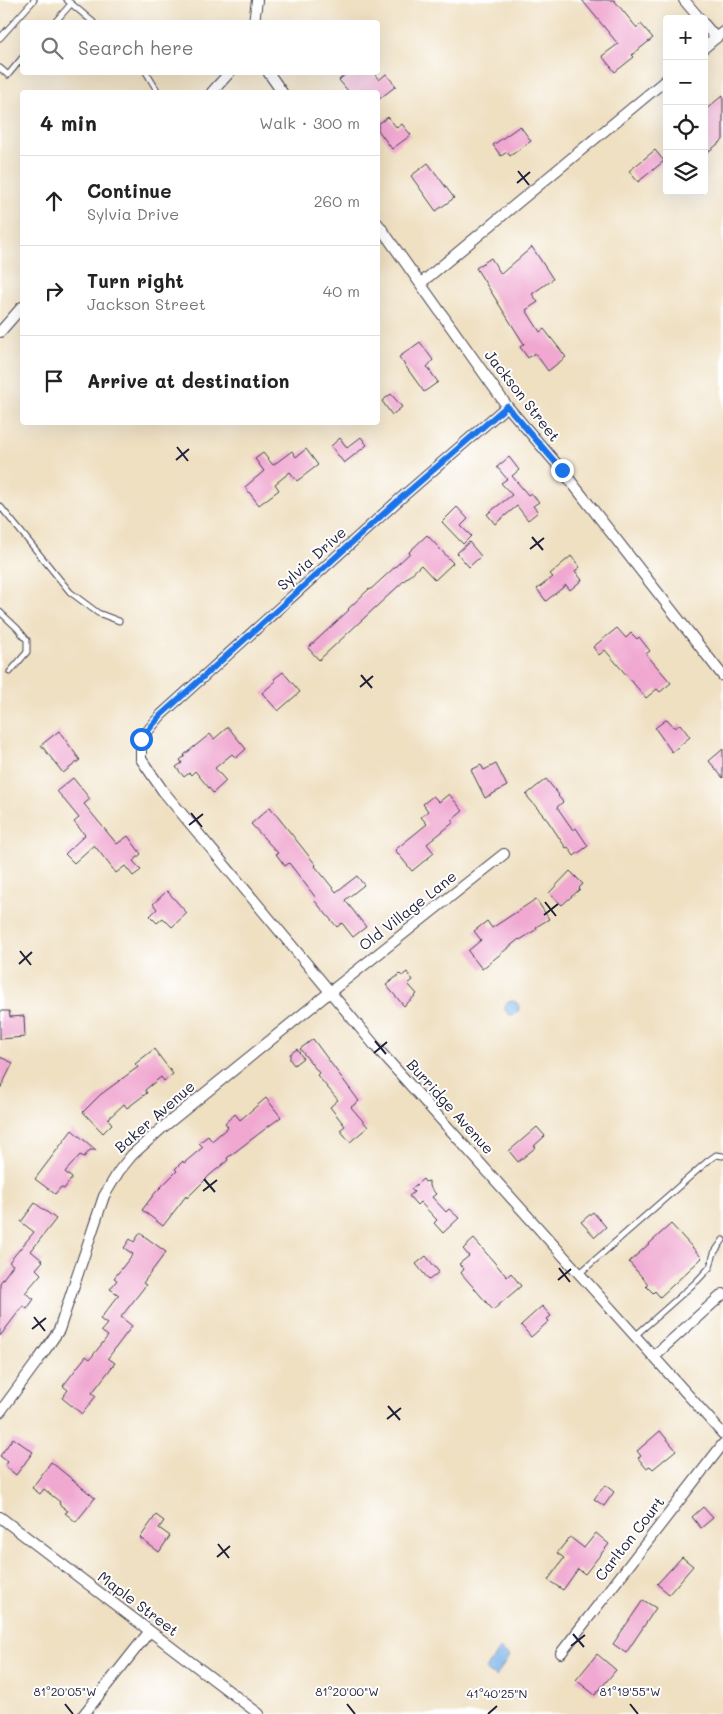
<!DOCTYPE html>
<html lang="en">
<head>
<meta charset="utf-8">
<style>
	:root { --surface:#fff; --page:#f2f2f2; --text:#222; --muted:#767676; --line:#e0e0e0 }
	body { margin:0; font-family:Mali,sans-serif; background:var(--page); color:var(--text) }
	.controls { position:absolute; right:15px; top:15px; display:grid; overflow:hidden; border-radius:5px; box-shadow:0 5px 20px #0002 }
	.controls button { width:45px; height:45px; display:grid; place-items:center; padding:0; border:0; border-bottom:1px solid var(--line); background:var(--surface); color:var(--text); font:25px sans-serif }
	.stop { position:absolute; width:15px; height:15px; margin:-11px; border:4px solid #1a73e8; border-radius:50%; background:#fff }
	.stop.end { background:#1a73e8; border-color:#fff; box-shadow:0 1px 5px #0008 }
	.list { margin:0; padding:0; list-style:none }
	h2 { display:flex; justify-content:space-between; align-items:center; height:65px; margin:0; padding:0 20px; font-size:21px }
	h2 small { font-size:16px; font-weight:400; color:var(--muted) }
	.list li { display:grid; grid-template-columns:32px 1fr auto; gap:15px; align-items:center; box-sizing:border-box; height:90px; padding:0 20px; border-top:1px solid var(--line) }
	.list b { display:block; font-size:19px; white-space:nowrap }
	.list p { margin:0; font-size:16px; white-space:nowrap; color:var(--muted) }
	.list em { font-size:16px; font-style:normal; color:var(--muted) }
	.icon { flex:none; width:28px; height:28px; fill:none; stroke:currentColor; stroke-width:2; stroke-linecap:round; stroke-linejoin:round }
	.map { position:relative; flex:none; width:723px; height:1714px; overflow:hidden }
	.search { position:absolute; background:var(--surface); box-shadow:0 5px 20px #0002; left:20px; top:20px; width:360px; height:55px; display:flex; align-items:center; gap:12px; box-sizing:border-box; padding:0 18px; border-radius:5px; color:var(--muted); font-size:19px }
	.panel { position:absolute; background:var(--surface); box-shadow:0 5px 20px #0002; left:20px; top:90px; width:360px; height:335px; border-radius:5px }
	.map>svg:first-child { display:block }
</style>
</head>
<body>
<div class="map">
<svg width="723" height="1714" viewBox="0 0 723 1714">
	<rect width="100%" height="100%" fill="#fff"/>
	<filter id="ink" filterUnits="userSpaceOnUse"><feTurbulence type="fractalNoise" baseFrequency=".02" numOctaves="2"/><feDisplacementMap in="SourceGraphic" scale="10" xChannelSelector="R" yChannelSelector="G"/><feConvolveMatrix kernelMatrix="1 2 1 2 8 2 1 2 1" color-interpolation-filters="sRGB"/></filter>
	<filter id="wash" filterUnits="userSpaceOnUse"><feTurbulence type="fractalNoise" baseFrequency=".0096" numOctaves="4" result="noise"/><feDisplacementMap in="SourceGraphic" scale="20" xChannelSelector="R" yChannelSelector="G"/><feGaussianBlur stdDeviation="1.12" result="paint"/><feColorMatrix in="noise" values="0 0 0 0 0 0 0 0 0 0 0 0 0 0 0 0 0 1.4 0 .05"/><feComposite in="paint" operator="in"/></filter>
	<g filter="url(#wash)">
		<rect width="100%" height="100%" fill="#efe0c2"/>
		<g fill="#7ab2e9" stroke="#4e6a92">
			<circle cx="512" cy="1008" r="7"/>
			<path d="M499,1649L509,1656L496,1677L486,1670Z"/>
		</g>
		<g id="blocks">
			<g fill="#f0a7d0">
				<path d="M582,0H614L637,28L641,24L653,38L632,55L634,57L615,72L602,56L618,44Z"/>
				<path d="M348,72H373L379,80L386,74L396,86L378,100V92H349L339,80Z"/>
				<path d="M723,95V140L704,155V111Z"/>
				<path d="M388,117L397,128L402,124L411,135L392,149L378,130V124Z"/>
				<path d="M520,126L531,141L510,156L507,152L501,156L493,145Z"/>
				<path d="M655,150L664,161L638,182L629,171Z"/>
				<path d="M428,163L454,198L436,211L411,176Z"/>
				<path d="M532,247L553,279L532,294L538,302L526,310L540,332L544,329L566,357L548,371L535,353L528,358L520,347L524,344L476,268L491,258L501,274Z"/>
				<path d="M420,342L433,360L427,367L438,382L424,392L399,357Z"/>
				<path d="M391,394L402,407L392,415L382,401Z"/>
				<path d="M361,437L367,445L344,463L331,446L340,438L347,448Z"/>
				<path d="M306,449L318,465L297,481L290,472L275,484L279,490L259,505L245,487L264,471L255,459L263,453L273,465L292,451L296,457Z"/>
				<path d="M509,457L519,470L512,476L528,495L531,493L539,502L533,506L538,512L528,520L517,506L495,524L487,514L512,495L501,483L507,479L497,467Z"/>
				<path d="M457,507L468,519L461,526L471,536L463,544L442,522Z"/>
				<path d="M427,535L453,563L435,580L421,565L319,660L308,648L349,610L348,609L369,589L370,590L410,553L409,552Z"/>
				<path d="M469,542L481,556L469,567L457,553Z"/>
				<path d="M571,556L580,567L575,571L582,580L570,590L566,585L546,601L537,589L553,577L550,574Z"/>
				<path d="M617,628L626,638L631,633L637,639L639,637L650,651L646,654L671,683L660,692L657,689L646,698L605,650L599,655L593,647Z"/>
				<path d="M283,672L300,692L278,711L262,693L276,681L274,679Z"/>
				<path d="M667,719L675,728L680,724L690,737L672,752L655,728Z"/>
				<path d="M228,727L246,749L236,758L232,754L215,768L226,781L213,793L195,771L191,775L189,773L184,777L176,767L182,763L180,760L185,756L184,755L210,734L214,739Z"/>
				<path d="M59,731L80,760L63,773L41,745Z"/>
				<path d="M723,749V778L709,761Z"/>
				<path d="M496,764L507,786L485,798L471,770L481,765L484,770Z"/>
				<path d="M73,778L90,799L84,804L117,844L128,836L141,854L133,861L141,870L133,876L125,866L116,873L94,845L74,863L65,854L85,835L74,822L79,818L57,791Z"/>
				<path d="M546,779L559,795L558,796L563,802L557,807L573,830L576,828L588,846L574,856L568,847L566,848L548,821L526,795Z"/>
				<path d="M449,794L463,811L452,820L454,822L427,844L434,853L412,871L395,850L427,824L421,817L428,811L423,804L433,796L439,802Z"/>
				<path d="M270,807L316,865L315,866L336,892L357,876L364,885L345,900L366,927L353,937L342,923L337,927L314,900L316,898L289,863L285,866L276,854L278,853L251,824Z"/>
				<path d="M570,871L583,884L579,888L580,889L562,905L549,893Z"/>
				<path d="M167,891L187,913L172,927L163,918L157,923L150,916L157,909L153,904Z"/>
				<path d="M536,899L549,919L536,927L537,929L520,940L519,939L482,969L468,951L481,940L474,931L487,921L492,928Z"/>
				<path d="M407,972L413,980L408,984L417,994L404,1006L386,985L400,974L402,976Z"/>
				<path d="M0,1011H9L10,1017L24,1016L25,1037L0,1039Z"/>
				<path d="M313,1039L359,1101L351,1107L368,1127L350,1142L340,1130L345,1126L330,1107L338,1100L317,1075L319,1073L300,1049Z"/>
				<path d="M154,1049L173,1074L164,1081L161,1077L145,1090L147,1093L127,1108L124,1104L108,1119L112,1124L103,1133L83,1112L100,1095L138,1067L135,1064Z"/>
				<path d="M297,1049L303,1058L294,1065L290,1060V1054Z"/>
				<path d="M0,1057L13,1063L0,1089Z"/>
				<path d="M266,1098L281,1117L227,1158L228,1160L210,1175L187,1198L186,1196L163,1226L142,1210L155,1193L177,1171L175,1169L183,1161L184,1163L203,1147L199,1143L208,1136L212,1141L228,1127L225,1123L235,1114L240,1120Z"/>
				<path d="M537,1127L545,1136L534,1146L536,1147L518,1162L509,1151Z"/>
				<path d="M72,1130L96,1150H90L84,1157L80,1155L65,1172L72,1178L64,1189L61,1187L55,1194L35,1179Z"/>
				<path d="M423,1179L425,1182L429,1181V1186L436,1194L432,1197L446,1212L449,1209L459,1218L443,1233L434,1223L437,1220L420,1202L417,1205L409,1196L414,1192L411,1189Z"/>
				<path d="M35,1203L56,1219L31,1251L43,1261L36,1269L41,1274L25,1293L34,1299L27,1309L23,1306L0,1336V1283L13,1265L9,1262L34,1232L21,1222Z"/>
				<path d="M593,1212L606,1227L595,1237L581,1222Z"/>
				<path d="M671,1224L702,1258L660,1297L655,1291L653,1293L646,1286L648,1284L629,1262Z"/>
				<path d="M140,1233L166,1252L143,1283L146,1285L121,1317L132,1326L108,1358L115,1363L92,1393L96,1396L82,1414L62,1398L68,1390L63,1386L86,1356L90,1359L108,1336L101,1331L107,1324L100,1319L119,1295L110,1289L117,1280L114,1278L133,1254L124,1248L130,1239L134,1242Z"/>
				<path d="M474,1239L507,1277L511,1273L521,1286L493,1310L461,1273L464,1269L459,1264L469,1256L463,1249Z"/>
				<path d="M426,1256L439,1272L429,1280L416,1264Z"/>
				<path d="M542,1306L551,1316L547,1319L549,1321L531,1337L521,1325Z"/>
				<path d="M660,1431L676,1450L653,1469L650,1466L646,1468L638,1458L641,1456L637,1451Z"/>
				<path d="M13,1438L33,1452L16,1475L5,1466L8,1462L0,1456Z"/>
				<path d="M51,1462L95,1498L76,1522L65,1513L68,1511L59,1504L60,1502L44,1489L40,1494L32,1488Z"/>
				<path d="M605,1485L614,1492L604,1506L594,1499Z"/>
				<path d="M703,1507L713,1518L701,1528L692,1517Z"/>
				<path d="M156,1515L164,1521L159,1528L170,1536L159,1552L140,1538Z"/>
				<path d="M596,1533L609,1544L585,1574L578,1569L563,1590L548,1580L564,1558L557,1553L570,1537L584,1548Z"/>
				<path d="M682,1557L693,1566L669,1594L657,1584Z"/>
				<path d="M643,1600L656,1608L626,1653L613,1644Z"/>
				<path d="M597,1654L616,1670L595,1695L576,1680Z"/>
			</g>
		</g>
	</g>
	<g filter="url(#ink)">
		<use href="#blocks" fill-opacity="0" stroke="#413e4f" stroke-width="1"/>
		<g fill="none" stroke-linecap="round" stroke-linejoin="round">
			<g stroke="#413e4f" stroke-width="7">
				<g id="service">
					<path d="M67,0L93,22"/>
					<path d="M55,22L71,4"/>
					<path d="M0,38L34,0"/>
					<path d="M0,68L8,75L22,58"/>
					<path d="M146,72L158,92"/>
					<path d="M0,506L70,592L98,613L119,621"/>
					<path d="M0,612L17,628L27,640V652L10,672"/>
					<path d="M580,1273L709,1160L716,1155L723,1156"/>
					<path d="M636,1335L697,1281L710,1267L714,1253L723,1240"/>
				</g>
			</g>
			<g stroke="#413e4f" stroke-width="12">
				<g id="minor">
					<path d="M684,0L700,19"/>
					<path d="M254,22L257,0"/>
					<path d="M704,24L716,38"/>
					<path d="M704,48L723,32"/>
					<path d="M268,72L282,92"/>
					<path d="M212,92L230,72"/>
					<path d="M378,224L507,406L562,470L723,676"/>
					<path d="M421,283L667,79"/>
					<path d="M0,332L22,307"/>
					<path d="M507,406L401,498L161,715L141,739V759L163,791L376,1047L723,1434"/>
					<path d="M654,1356L723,1294"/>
					<path d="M0,1412L39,1359L59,1330L104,1196L119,1171L132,1155L162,1128L330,992L504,854"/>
					<path d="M0,1517L259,1714"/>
					<path d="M561,1653L723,1444"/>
					<path d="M84,1714L149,1632"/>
				</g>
			</g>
			<use href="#service" stroke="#fff" stroke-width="5"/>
			<use href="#minor" stroke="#fff" stroke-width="10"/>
		</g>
	</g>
	<g fill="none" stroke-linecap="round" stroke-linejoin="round" filter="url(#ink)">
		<path stroke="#1a73e8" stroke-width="6" d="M141,739L161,715L401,498L507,406L562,470"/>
	</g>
	<path fill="none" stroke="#22223b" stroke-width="2" d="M518,171L529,185M517,183L530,172M177,447L188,461M176,460L189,449M532,537L543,550M530,549L544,538M361,675L372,688M360,687L373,676M191,813L202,827M189,825L203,814M545,902L556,916M544,915L558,904M20,951L31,965M19,964L32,952M375,1041L386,1054M374,1053L387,1042M204,1179L215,1192M203,1191L217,1180M559,1268L570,1282M558,1280L571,1269M34,1317L45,1331M32,1329L46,1318M388,1406L400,1420M387,1419L401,1408M218,1544L229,1558M217,1557L230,1546M573,1634L584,1647M571,1646L585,1635M65,1704L73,1714M347,1704L355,1714M630,1704L638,1714M488,1714L497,1706"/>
	<g text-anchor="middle" stroke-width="4" stroke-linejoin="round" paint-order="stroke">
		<g font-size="15" fill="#22223b" stroke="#fff">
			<text transform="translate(522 396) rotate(52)" y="5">Jackson Street</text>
			<text transform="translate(312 559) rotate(-42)" y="5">Sylvia Drive</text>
			<text transform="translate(408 911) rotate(-38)" y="5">Old Village Lane</text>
			<text transform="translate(450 1107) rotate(48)" y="5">Burridge Avenue</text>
			<text transform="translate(155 1117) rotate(-41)" y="5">Baker Avenue</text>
			<text transform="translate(630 1539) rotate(-52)" y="5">Carlton Court</text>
			<text transform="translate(138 1604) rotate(37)" y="5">Maple Street</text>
		</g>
	</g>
	<g font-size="12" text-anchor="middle" fill="#22223b" stroke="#fff" stroke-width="4" stroke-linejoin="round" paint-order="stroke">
		<text x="65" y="1696">81°20'05"W</text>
		<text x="347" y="1696">81°20'00"W</text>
		<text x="630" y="1696">81°19'55"W</text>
		<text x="497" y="1698">41°40'25"N</text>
	</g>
</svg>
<div class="controls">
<button>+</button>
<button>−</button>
<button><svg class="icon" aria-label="locate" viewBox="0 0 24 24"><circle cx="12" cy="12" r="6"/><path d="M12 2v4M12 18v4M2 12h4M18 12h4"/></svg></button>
<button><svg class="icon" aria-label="layers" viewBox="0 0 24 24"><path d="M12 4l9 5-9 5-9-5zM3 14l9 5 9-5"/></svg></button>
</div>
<div class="stop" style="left:141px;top:739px"></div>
<div class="stop end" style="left:562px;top:470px"></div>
<div class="search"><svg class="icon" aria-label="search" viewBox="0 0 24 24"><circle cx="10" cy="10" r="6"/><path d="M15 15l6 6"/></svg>Search here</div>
<section class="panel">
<h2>4 min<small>Walk · 300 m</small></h2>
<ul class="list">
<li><svg class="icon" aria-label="ahead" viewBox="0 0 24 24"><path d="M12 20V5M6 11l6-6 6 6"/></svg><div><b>Continue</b><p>Sylvia Drive</p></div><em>260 m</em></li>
<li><svg class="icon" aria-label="right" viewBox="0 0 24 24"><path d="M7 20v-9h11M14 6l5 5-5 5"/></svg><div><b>Turn right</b><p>Jackson Street</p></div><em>40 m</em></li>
<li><svg class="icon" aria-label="arrive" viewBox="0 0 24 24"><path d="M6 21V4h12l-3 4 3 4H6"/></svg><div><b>Arrive at destination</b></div></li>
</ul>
</section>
</div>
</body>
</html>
